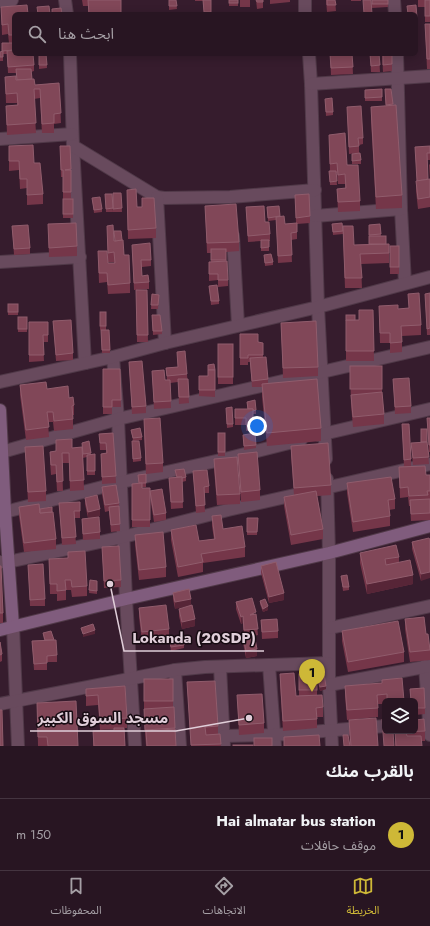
<!DOCTYPE html>
<html lang="ar">
<head>
<meta charset="utf-8">
<style>
	:root { --surface:#281522; --page:#34222f; --text:#f1f3f6; --muted:#a59fa5; --line:#443440; --accent:#ceb837 }
	body { margin:0; font-family:Jost,"Noto Sans Arabic",sans-serif; background:var(--page); color:var(--text); direction:rtl }
	.controls { position:absolute; right:12px; bottom:12px; display:grid; overflow:hidden; border-radius:6px; box-shadow:0 2px 10px #0003 }
	.controls button { width:36px; height:36px; display:grid; place-items:center; padding:0; border:0; border-bottom:1px solid var(--line); background:var(--surface); color:var(--text); font:20px sans-serif }
	.you { position:absolute; left:257px; top:426px; width:14px; height:14px; margin:-10px; border:3px solid #fff; border-radius:50%; background:#1a73e8; box-shadow:0 0 0 6px #1a73e833 }
	.badge { display:grid; place-items:center; width:26px; height:26px; border-radius:50%; background:var(--accent); color:#111; font-size:13px; font-weight:700 }
	.pin { position:absolute; translate:-50% -33px; filter:drop-shadow(0 1px 2px #0008) }
	.pin::after { content:''; position:absolute; top:21px; width:14px; height:12px; background:inherit; clip-path:polygon(0 0,100% 0,50% 100%) }
	.list { margin:0; padding:0; list-style:none }
	h2 { display:flex; justify-content:space-between; align-items:center; height:52px; margin:0; padding:0 16px; font-size:17px }
	h2 small { font-size:13px; font-weight:400; color:var(--muted) }
	.list li { display:grid; grid-template-columns:26px 1fr auto; gap:12px; align-items:center; box-sizing:border-box; height:72px; padding:0 16px; border-top:1px solid var(--line) }
	.list b { display:block; font-size:15px; white-space:nowrap }
	.list p { margin:0; font-size:13px; white-space:nowrap; color:var(--muted) }
	.list em { font-size:13px; font-style:normal; color:var(--muted) }
	.icon { flex:none; width:22px; height:22px; fill:none; stroke:currentColor; stroke-width:2; stroke-linecap:round; stroke-linejoin:round }
	.map { position:relative; flex:none; width:430px; height:746px; overflow:hidden; direction:ltr }
	.search { position:absolute; background:var(--surface); box-shadow:0 2px 10px #0003; left:12px; right:12px; top:12px; height:44px; display:flex; align-items:center; gap:10px; box-sizing:border-box; padding:0 14px; border-radius:6px; color:var(--muted); font-size:15px }
	.sheet { height:124px; background:var(--surface) }
	nav { display:flex; justify-content:space-around; align-items:center; box-sizing:border-box; height:56px; border-top:1px solid var(--line); background:var(--surface); font-size:11px; color:var(--muted) }
	nav a { display:grid; justify-items:center; gap:2px }
	nav .on { color:var(--accent) }
	.map>svg:first-child { display:block }
</style>
</head>
<body>
<div class="map">
<svg width="430" height="746" viewBox="0 0 430 746">
	<rect width="100%" height="100%" fill="#361c2d"/>
	<g fill="none" stroke-linecap="round" stroke-linejoin="round">
		<g stroke="#503948" stroke-width="14">
			<g id="street">
				<path d="M65,0L67,14"/>
				<path d="M305,0V14"/>
				<path d="M394,0L395,14"/>
				<path d="M0,1L12,0"/>
				<path d="M70,54L73,146L85,363"/>
				<path d="M309,54L311,84L318,307L326,459"/>
				<path d="M397,54L401,209L405,283"/>
				<path d="M311,84L430,76"/>
				<path d="M0,139L72,134"/>
				<path d="M73,146L147,191L157,197L164,198L230,197L315,190"/>
				<path d="M157,197L165,343"/>
				<path d="M315,216L401,209"/>
				<path d="M233,236L238,325"/>
				<path d="M0,262L80,257"/>
				<path d="M113,357L118,419L126,599L135,746"/>
				<path d="M0,382L113,357L165,343L318,307L430,277"/>
				<path d="M319,435L430,409"/>
				<path d="M2,452L118,419L430,347"/>
				<path d="M327,479L329,553V685L332,746"/>
				<path d="M321,489L430,464"/>
				<path d="M5,512L122,482L225,459L301,440"/>
				<path d="M0,562H8L123,537L228,510L299,494"/>
				<path d="M13,626L18,746"/>
				<path d="M330,628L430,606"/>
				<path d="M269,665L275,746"/>
				<path d="M425,666L430,735"/>
				<path d="M220,667L224,746"/>
				<path d="M175,670L180,746"/>
				<path d="M329,685L430,666"/>
				<path d="M0,704L175,670L205,667L328,663"/>
				<path d="M224,736L274,735L385,726"/>
			</g>
		</g>
		<g stroke="#503948" stroke-width="14">
			<g id="secondary">
				<path d="M0,410L5,512L13,626"/>
				<path d="M0,630L126,599L329,553L430,526"/>
			</g>
		</g>
		<use href="#street" stroke="#684a5d" stroke-width="12"/>
		<use href="#secondary" stroke="#805c7d" stroke-width="12"/>
	</g>
	<g fill="#753649">
		<path d="M82,0H121V14H88V6H83Z"/>
		<path d="M169,0H176L177,9L169,10Z"/>
		<path d="M195,0H213H211V14H204L203,1H195Z"/>
		<rect x="229" y="0" width="9" height="6"/>
		<rect x="240" y="0" width="10" height="7"/>
		<path d="M256,0H263V8L257,9Z"/>
		<path d="M270,0H290V2L270,4Z"/>
		<path d="M326,0H335L336,11L327,12Z"/>
		<rect x="351" y="0" width="10" height="1"/>
		<path d="M372,0H388V7L372,8Z"/>
		<path d="M418,0H430V22H425V7H418Z"/>
		<path d="M1,7L14,14V54L34,65V71L31,72L32,79L35,85L59,83L61,123L54,124V133H42L40,98L34,99L36,133L7,135L6,106L17,105V103H6L5,77L17,80L16,73H8L7,54H3V61H0V52H2V43H9L8,34L2,35Z"/>
		<path d="M425,24H430V69H427Z"/>
		<path d="M39,54H46L47,68L39,69Z"/>
		<path d="M330,54H352L353,74L331,75Z"/>
		<path d="M370,54H379L380,72H371Z"/>
		<path d="M382,54H392V71L383,72Z"/>
		<path d="M382,89V101H365V90Z"/>
		<path d="M385,89H391L402,195V208L376,209L371,120V107L386,106Z"/>
		<path d="M325,99L333,112V115L326,116Z"/>
		<path d="M347,107L363,138V144L359,145V153L349,154Z"/>
		<path d="M329,135L347,165L360,201V211L338,212L337,189L345,188V184H338L337,173H336L337,185H330L329,171H330Z"/>
		<path d="M9,146L34,163L43,194V204L27,205V188L20,189L19,170L9,171Z"/>
		<path d="M60,146H70L71,198L73,199V218H63V177H61Z"/>
		<path d="M430,146V160H427L428,179H430L429,165L430,164V207L418,209L416,191V181H417L415,147Z"/>
		<path d="M352,154L361,160V164H352Z"/>
		<path d="M127,190L137,207H142V198L156,228V238L128,239Z"/>
		<path d="M113,193H121L122,212H113Z"/>
		<path d="M105,194H112L113,212H106Z"/>
		<path d="M295,195L310,216V223L297,224V239L291,240L292,262L278,263L276,220L268,221L267,207L280,216L285,224L296,223Z"/>
		<path d="M92,198L102,209V212L94,213Z"/>
		<path d="M205,206L239,242V251L226,252V261L228,280V286L218,287V280L209,281V262H211V253H207Z"/>
		<path d="M246,207L265,222L270,234V241H269V251H261V241L248,242Z"/>
		<path d="M48,224L77,246V256L49,257Z"/>
		<path d="M332,224L343,229L354,245L369,244V225L380,224L381,236L386,244H389V263L361,264L362,288H345L343,234L333,235Z"/>
		<path d="M12,226L30,248V254L14,255Z"/>
		<path d="M107,226L114,241L122,240L124,255L130,283V293L108,294L107,282L99,283L98,251L108,263H114V262H108Z"/>
		<path d="M132,245L151,260V266L142,267V276L149,282V289L134,290Z"/>
		<rect x="390" y="246" width="9" height="28"/>
		<path d="M264,255L273,262V265L265,266Z"/>
		<path d="M209,286L219,301V304L211,305Z"/>
		<path d="M136,290H147L148,342H137Z"/>
		<path d="M430,293V335H427L425,294Z"/>
		<path d="M152,294L159,295L158,309H151Z"/>
		<path d="M408,294L421,325V335L402,336V352L390,353V343H380L379,306L398,309L409,308Z"/>
		<rect x="8" y="304" width="10" height="11"/>
		<path d="M373,310L374,361H346V315L355,320H359Z"/>
		<rect x="100" y="312" width="6" height="18"/>
		<path d="M152,315L162,331V334L153,335Z"/>
		<rect x="18" y="317" width="9" height="15"/>
		<path d="M53,321L73,353V360L56,361Z"/>
		<path d="M29,322H48V342H43L44,361L29,362Z"/>
		<path d="M281,323L318,367V376L283,378Z"/>
		<path d="M101,330H109L110,353H102Z"/>
		<path d="M240,334L258,342L263,343V357L268,379V384L321,428V441L267,446L262,397V387H252L250,362H248V365H240Z"/>
		<rect x="218" y="344" width="15" height="40"/>
		<path d="M177,352L187,374L189,403L179,404L178,382L170,383L171,408L154,409L152,371L165,380H167L166,368L178,367Z"/>
		<path d="M129,362L146,406V413L132,414Z"/>
		<path d="M208,365L215,370V397L199,396V376H208Z"/>
		<path d="M350,366H382V393L384,414V424L353,427L351,405Z"/>
		<path d="M103,369H120L121,407H112V414H103Z"/>
		<path d="M393,379L411,406V413L395,414Z"/>
		<path d="M20,385L47,389L69,398L74,405V415H73V429L54,431L53,422H48L49,437L26,440L20,395Z"/>
		<path d="M247,402L256,410V414H253V425H251V431H246V425H235V409H247Z"/>
		<path d="M226,411L233,424V427L227,428Z"/>
		<path d="M427,418H430V452H429Z"/>
		<path d="M144,419L163,463V472L146,474L144,429Z"/>
		<path d="M402,424L411,459V466L404,467Z"/>
		<path d="M131,430L142,437V440L134,441L141,458V461L133,462L132,445L133,441Z"/>
		<path d="M113,433L116,483L102,484L101,454L106,453V450H100L99,434Z"/>
		<rect x="218" y="433" width="7" height="23"/>
		<path d="M243,435L256,445V448L244,450Z"/>
		<path d="M56,440L72,448L82,447V443L89,441L91,455L95,454V475H87V457L83,458V453L84,490L70,491L69,463H62L63,491H57L56,474L51,475L50,461V452L56,451Z"/>
		<path d="M411,443H427L429,464L413,465Z"/>
		<path d="M291,446L331,485V495L317,496L323,529V539L291,545L284,506V497L294,495L291,456Z"/>
		<path d="M25,447L46,491V501L28,502Z"/>
		<path d="M238,454L260,490V500L241,502L238,464Z"/>
		<path d="M214,459L240,494V504L217,505L214,469Z"/>
		<path d="M399,467L426,475H430V520L411,521L410,506H409L408,497L400,498Z"/>
		<path d="M175,470L186,477V481L182,482L183,508L171,509L169,478L176,477Z"/>
		<path d="M193,471L209,486V493H204L205,512L196,513Z"/>
		<path d="M146,474V487H142V488H150V527H132V484L138,483Z"/>
		<path d="M347,483L395,499V509L389,510L390,516V526L353,532L347,493Z"/>
		<path d="M102,487L119,503L120,531L111,532L109,511L105,512L102,494Z"/>
		<path d="M150,491L166,513V520L154,522L150,497Z"/>
		<path d="M85,498L100,516L96,517L100,532V539L83,540L82,525V519L88,518L85,504Z"/>
		<path d="M59,503L80,511V518H74L76,544L62,545Z"/>
		<path d="M19,507L40,509L52,512L56,539V549L24,552L19,516Z"/>
		<path d="M212,516L223,529L245,547V557L203,563V572L178,577L171,540V530L199,541L214,539L212,526Z"/>
		<path d="M247,518H258L257,535H247Z"/>
		<path d="M135,535L166,567V577L139,580L135,545Z"/>
		<path d="M430,540L421,581L412,549V542Z"/>
		<path d="M102,547L121,580V587L104,588Z"/>
		<path d="M360,553L399,557V562L413,584L367,594L360,563Z"/>
		<path d="M49,559L87,586V596L72,597L71,590H66V600L57,601V594H50Z"/>
		<path d="M28,565L45,599V606H30Z"/>
		<path d="M0,566L3,613V623H0Z"/>
		<path d="M261,566L284,600L269,603L261,573Z"/>
		<path d="M341,576L349,587V590L343,591Z"/>
		<path d="M90,580L97,581V594L89,593Z"/>
		<path d="M189,589L175,609L173,599V593Z"/>
		<path d="M260,601L268,610L263,612L260,604Z"/>
		<path d="M236,602L256,615L258,635L254,636L257,656L246,658L243,643V637L244,636L243,623L241,624L236,609Z"/>
		<path d="M139,608L169,629V639L142,642L139,617Z"/>
		<path d="M179,609L195,626L182,629L179,616Z"/>
		<path d="M405,619L426,634L430,647V660L410,662L405,629Z"/>
		<path d="M261,620L278,631V638L262,639Z"/>
		<path d="M342,631L404,652V662L348,672L342,641Z"/>
		<path d="M43,633L57,655V662H47V670H34L32,641L44,640Z"/>
		<path d="M169,639L184,645V648L171,651Z"/>
		<path d="M0,642L2,654V661L0,662Z"/>
		<path d="M280,674L296,696H299V674H317V695L323,707V717H317V728L283,731L280,684Z"/>
		<path d="M317,675L326,689L320,691L317,679Z"/>
		<path d="M144,679L173,701V707L175,728L176,746H146L144,718Z"/>
		<path d="M382,680L404,701H385V704H378V717L347,720L345,696V686L382,683Z"/>
		<path d="M187,682L218,726V734H220L221,746H191Z"/>
		<path d="M125,686L127,718V728H124L125,746H93V731L114,730V729L100,730L98,705L86,706V689Z"/>
		<path d="M410,689L425,708V714L415,715V701H411Z"/>
		<path d="M237,695L264,723V733L239,735Z"/>
		<path d="M37,703L78,746H38Z"/>
		<path d="M349,720L378,746H350Z"/>
		<path d="M395,731H425V741H421L422,746H395Z"/>
	</g>
	<g fill="#572537">
		<path d="M100,509V516L88,519V512Z"/>
		<path d="M430,572V578L421,581V574Z"/>
		<path d="M413,575V584L367,594V584Z"/>
		<path d="M284,593V600L269,603V597Z"/>
		<path d="M191,599V606L175,609V602Z"/>
		<path d="M268,606V610L263,612V609Z"/>
		<path d="M243,616V623L241,624V617Z"/>
		<path d="M195,619V626L182,629V622Z"/>
		<path d="M95,630V634L83,637V634Z"/>
		<path d="M257,649V656L246,658V651Z"/>
		<path d="M326,686V689L320,691V687Z"/>
	</g>
	<g fill="#814758" stroke="#905c6c">
		<path d="M88,0H121V14H89Z"/>
		<path d="M169,0H176L177,6H169Z"/>
		<path d="M203,0H211V12H204Z"/>
		<rect x="229" y="0" width="9" height="3"/>
		<path d="M256,0H263V2H257Z"/>
		<path d="M327,0H335L336,5H327Z"/>
		<path d="M363,0H371L372,14H364Z"/>
		<rect x="372" y="0" width="16" height="4"/>
		<rect x="425" y="0" width="5" height="16"/>
		<path d="M27,5L28,14H14V35H9L8,24L2,25L1,7Z"/>
		<path d="M416,5L417,18H416V14H408L407,6Z"/>
		<path d="M49,6L50,14H38L37,7Z"/>
		<path d="M61,8L62,14H52V9Z"/>
		<path d="M425,24H430V59H427Z"/>
		<path d="M2,43H14V50L2,51Z"/>
		<path d="M14,50V54H33L34,65L8,67L7,51Z"/>
		<path d="M3,51V57H0V52Z"/>
		<path d="M39,54H46L47,65H39Z"/>
		<path d="M330,54H352L353,67L331,68Z"/>
		<path d="M370,54H379L380,65L371,66Z"/>
		<path d="M383,54H392V64L383,65Z"/>
		<path d="M16,69H31L32,79L17,80Z"/>
		<path d="M16,76V80L34,79L35,85L59,83L61,113L54,114V123L42,124L40,89H34L36,123L7,125L6,106L18,105L17,93L6,94L5,77Z"/>
		<path d="M382,89V97L365,98V90Z"/>
		<path d="M385,89H391L393,104L386,105Z"/>
		<path d="M332,98L333,112H326L325,99Z"/>
		<path d="M396,105L402,195L376,197L371,107Z"/>
		<path d="M361,106L363,138H358L359,146L349,147L347,107Z"/>
		<path d="M345,133L347,165H358L360,201L338,202L337,189L346,188L345,174L338,175L337,163L330,164L329,135Z"/>
		<path d="M33,145L34,163H40L43,194L27,195V179H20L19,161H9V146Z"/>
		<path d="M60,146H70L71,169L65,170H71V192H63V170H61Z"/>
		<path d="M430,146V153H427L428,179L417,181L415,147Z"/>
		<path d="M360,153L361,160L352,161V154Z"/>
		<path d="M329,171H336L337,181L330,182Z"/>
		<path d="M430,179V197L418,199L416,181Z"/>
		<path d="M136,189L137,207H142V198H154L156,228L128,230L127,190Z"/>
		<path d="M113,193H121L122,208L113,209Z"/>
		<path d="M105,194H112L113,208L106,209Z"/>
		<path d="M309,194L310,216L296,218L295,195Z"/>
		<path d="M100,197L102,209L94,210L92,198Z"/>
		<rect x="63" y="199" width="10" height="15"/>
		<path d="M236,204L239,242L207,243L205,206Z"/>
		<path d="M264,206L265,222H269L270,234L248,236L246,207Z"/>
		<path d="M279,206L280,216L268,218L267,207Z"/>
		<path d="M284,216L285,224L297,223V232L291,233L292,255L278,256L276,217Z"/>
		<path d="M76,223L77,246L49,248L48,224Z"/>
		<path d="M342,223L343,231L333,232L332,224Z"/>
		<path d="M380,224L381,234L369,235V225Z"/>
		<path d="M28,225L30,248L14,249L12,226Z"/>
		<path d="M113,225L114,241L123,240L124,255H129L130,283L108,285L107,273H99L98,251H107L108,263H115L114,252L108,253L107,226Z"/>
		<path d="M343,226H353L354,245L389,244V253L360,254L362,278H345Z"/>
		<path d="M114,231H121L122,240L115,241Z"/>
		<rect x="369" y="236" width="17" height="8"/>
		<path d="M261,240H269V247L261,248Z"/>
		<path d="M150,243L151,260H141L142,276L148,275L149,282L134,283L132,245Z"/>
		<rect x="390" y="246" width="9" height="21"/>
		<rect x="211" y="249" width="15" height="11"/>
		<path d="M271,254L273,262L265,263L264,255Z"/>
		<path d="M227,261L228,280H218V274H209V262Z"/>
		<path d="M217,285L219,301H211L209,286Z"/>
		<path d="M136,290H147L148,335H137Z"/>
		<path d="M419,293L421,325L401,326L402,342L390,343V333H380L379,306L398,305V309L409,308L408,294Z"/>
		<path d="M430,293V328L427,329L425,294Z"/>
		<path d="M152,294L159,295L158,305H151Z"/>
		<rect x="8" y="304" width="10" height="8"/>
		<path d="M359,310H373L374,351H346V320H359Z"/>
		<rect x="100" y="312" width="6" height="14"/>
		<path d="M152,315H160L162,331H153Z"/>
		<rect x="346" y="315" width="9" height="5"/>
		<rect x="18" y="317" width="9" height="12"/>
		<path d="M71,320L73,353L56,355L53,321Z"/>
		<path d="M316,321L318,367L283,368L281,323Z"/>
		<path d="M29,322H48V335H43L44,355H29Z"/>
		<path d="M101,330H109L110,350H102Z"/>
		<path d="M240,334H258V342L263,343V355H248V358H240Z"/>
		<rect x="218" y="344" width="15" height="33"/>
		<path d="M185,351L187,374L167,376L166,368L178,367L177,352Z"/>
		<path d="M266,357L268,379L252,381L250,358Z"/>
		<path d="M142,361L146,406L132,407L129,362Z"/>
		<path d="M214,364L215,370H208V365Z"/>
		<rect x="350" y="366" width="32" height="23"/>
		<path d="M103,369H120L121,400H112V407H103Z"/>
		<path d="M164,370L165,380H170L171,401L154,402L152,371Z"/>
		<path d="M208,370H215V390H199V376H208Z"/>
		<path d="M409,378L411,406L395,407L393,379Z"/>
		<path d="M178,379H188L189,397H179Z"/>
		<path d="M317,379L321,428L267,433L262,384Z"/>
		<path d="M46,382L47,389L68,386L69,398L73,397L74,405L72,406L73,419L54,421L53,412H47L49,427L26,430L20,385Z"/>
		<path d="M382,392L384,414L353,417L351,395Z"/>
		<path d="M255,400L256,410L253,411V409H248L247,402Z"/>
		<path d="M232,407L233,424H227L226,408Z"/>
		<path d="M235,409H253V418H251V425H246V418H235Z"/>
		<path d="M160,418L163,463L146,464L144,419Z"/>
		<path d="M427,418H430V445H429Z"/>
		<path d="M402,424H409L411,459L404,460Z"/>
		<path d="M140,428L142,437L133,438L131,430Z"/>
		<rect x="421" y="429" width="6" height="13"/>
		<path d="M113,433L116,476L102,477L101,454L107,453L106,443H100L99,434Z"/>
		<rect x="218" y="433" width="7" height="19"/>
		<path d="M255,433L256,445L244,446L243,435Z"/>
		<path d="M72,439V448L82,447L84,480L70,481L69,453H62L63,481L57,482L56,465H51L50,452L56,451V440Z"/>
		<path d="M89,441L91,453L83,454L82,443Z"/>
		<path d="M132,441H139L141,458L133,459Z"/>
		<path d="M427,442L429,457L413,458L411,443Z"/>
		<path d="M328,443L331,485L294,488L291,446Z"/>
		<path d="M43,446L46,491L28,492L25,447Z"/>
		<path d="M257,452L260,490L241,492L238,454Z"/>
		<path d="M95,454V471H87V455Z"/>
		<path d="M237,457L240,494L217,495L214,459Z"/>
		<path d="M425,466L426,475H430V491H427L428,495L409,496L408,487L400,488L399,467Z"/>
		<path d="M184,469L186,477L182,478V477H177L175,470Z"/>
		<path d="M207,470L209,486L204,487L205,505L196,506L193,471Z"/>
		<path d="M146,474V483H139L138,475Z"/>
		<path d="M182,477L183,502H171L169,478Z"/>
		<path d="M391,477L395,499L388,500L390,516L353,522L347,483Z"/>
		<path d="M142,483V488H150V520H132V484Z"/>
		<path d="M116,485L119,503L105,505L102,487Z"/>
		<path d="M162,489L166,513L154,515L150,491Z"/>
		<path d="M316,491L323,529L291,535L284,497Z"/>
		<path d="M97,495L100,509L88,512L85,498Z"/>
		<path d="M430,499V513L411,514L410,500Z"/>
		<path d="M80,502V511H74L76,537L62,538L59,503Z"/>
		<path d="M39,504L40,513L53,512L56,539L24,543L19,507Z"/>
		<path d="M119,506L120,524L111,525L109,507Z"/>
		<path d="M52,507V512L40,513V509Z"/>
		<path d="M221,515L223,529L242,526L245,547L201,554L203,562L178,567L171,530L196,525L199,541L215,539L212,516Z"/>
		<path d="M99,517L100,532L83,534L82,519Z"/>
		<path d="M247,518H258L257,532H247Z"/>
		<path d="M163,532L166,567L139,570L135,535Z"/>
		<path d="M429,538L430,540V572L421,574L412,542Z"/>
		<path d="M396,545L399,557L385,559L386,565L410,560L413,575L367,584L360,553Z"/>
		<path d="M119,546L121,580L104,581L102,547Z"/>
		<path d="M85,551L87,586L72,587L71,580H65L66,590L57,591V584H50L49,559L68,558V552Z"/>
		<path d="M276,562L284,593L269,597L261,566Z"/>
		<path d="M43,564L45,599L30,600L28,565Z"/>
		<path d="M0,566H1L3,613H0Z"/>
		<path d="M347,575L349,587H343L341,576Z"/>
		<path d="M90,580L97,581V591L89,590Z"/>
		<path d="M189,589L191,599L175,602L173,593Z"/>
		<path d="M252,598L256,612L250,615L256,614L258,629L244,630L243,616L241,617L236,602Z"/>
		<path d="M265,599L268,606L263,609L260,601Z"/>
		<path d="M166,605L169,629L142,632L139,608Z"/>
		<path d="M192,605L195,619L182,622L179,609Z"/>
		<path d="M424,617L426,634H428L430,650L410,652L405,619Z"/>
		<path d="M277,619L278,631L262,632L261,620Z"/>
		<path d="M398,621L404,652L348,662L342,631Z"/>
		<path d="M93,624L95,630L83,634L81,628Z"/>
		<path d="M51,631L54,640H45L43,633Z"/>
		<path d="M254,634L257,649L246,651L243,637Z"/>
		<path d="M183,637L184,645L171,647L169,639Z"/>
		<path d="M56,640L57,655L47,656V663L34,664L32,641Z"/>
		<path d="M0,642L2,654L0,655Z"/>
		<path d="M294,673L296,696L322,695L323,707L316,708L317,719L283,721L280,674Z"/>
		<rect x="299" y="674" width="18" height="16"/>
		<path d="M324,674L326,686L320,687L317,675Z"/>
		<path d="M402,678L404,701H387V694L377,695L378,708L347,710L345,686L382,683V680Z"/>
		<rect x="144" y="679" width="29" height="22"/>
		<path d="M215,681L218,726L205,727L206,735L220,734L221,744L191,745L187,682Z"/>
		<path d="M125,686L127,718L100,720L98,695L86,696V689Z"/>
		<path d="M424,688L425,708H415V701H411L410,689Z"/>
		<path d="M262,694L264,723L239,725L237,695Z"/>
		<path d="M76,701L78,746H48L47,737H38L37,703Z"/>
		<path d="M174,707L175,728L145,730L144,709Z"/>
		<path d="M0,710H2L3,746H0Z"/>
		<path d="M376,718L378,746H351L349,720Z"/>
		<path d="M385,718V731H393L394,746H384L382,719Z"/>
		<path d="M424,719L425,731L406,732L407,736H421L422,746H396L395,731H415V720Z"/>
		<path d="M114,728H124L125,746H94L93,731L114,730Z"/>
		<path d="M175,729L176,746H147L146,731Z"/>
		<path d="M319,735L320,746H284V737Z"/>
		<path d="M343,735H348L350,746H344Z"/>
		<rect x="254" y="738" width="18" height="8"/>
		<rect x="233" y="745" width="20" height="1"/>
	</g>
	<path fill="none" stroke="#e0ced9" stroke-width="1.5" d="M110 584L124 651H264M249 718L176 731H30"/>
	<g fill="#e0ced9" stroke="#160b12" stroke-width="1.5">
		<circle cx="110" cy="584" r="4"/>
		<circle cx="249" cy="718" r="4"/>
	</g>
	<g font-size="15" text-anchor="middle" font-weight="bold" fill="#e0ced9" stroke="#160b12" stroke-width="3" stroke-linejoin="round" paint-order="stroke">
		<text x="194" y="643">Lokanda (20SDP)</text>
		<text x="103" y="723">مسجد السوق الكبير</text>
	</g>
</svg>
<div class="controls">
<button><svg class="icon" aria-label="layers" viewBox="0 0 24 24"><path d="M12 4l9 5-9 5-9-5zM3 14l9 5 9-5"/></svg></button>
</div>
<div class="you"></div>
<div class="pin badge" style="left:312px;top:692px">1</div>
<div class="search"><svg class="icon" aria-label="search" viewBox="0 0 24 24"><circle cx="10" cy="10" r="6"/><path d="M15 15l6 6"/></svg>ابحث هنا</div>
</div>
<section class="sheet">
<h2>بالقرب منك<small></small></h2>
<ul class="list">
<li><span class="badge">1</span><div><b>Hai almatar bus station</b><p>موقف حافلات</p></div><em>150 m</em></li>
</ul>
</section>
<nav>
<a class="on"><svg class="icon" aria-label="map" viewBox="0 0 24 24"><path d="M3 6l6-2 6 2 6-2v14l-6 2-6-2-6 2zM9 4v14M15 6v14"/></svg>الخريطة</a>
<a><svg class="icon" aria-label="directions" viewBox="0 0 24 24"><path d="M12 3l9 9-9 9-9-9zM9 14v-3h6M13 9l2 2-2 2"/></svg>الاتجاهات</a>
<a><svg class="icon" aria-label="saved" viewBox="0 0 24 24"><path d="M7 4h10v16l-5-4-5 4z"/></svg>المحفوظات</a>
</nav>
</body>
</html>
